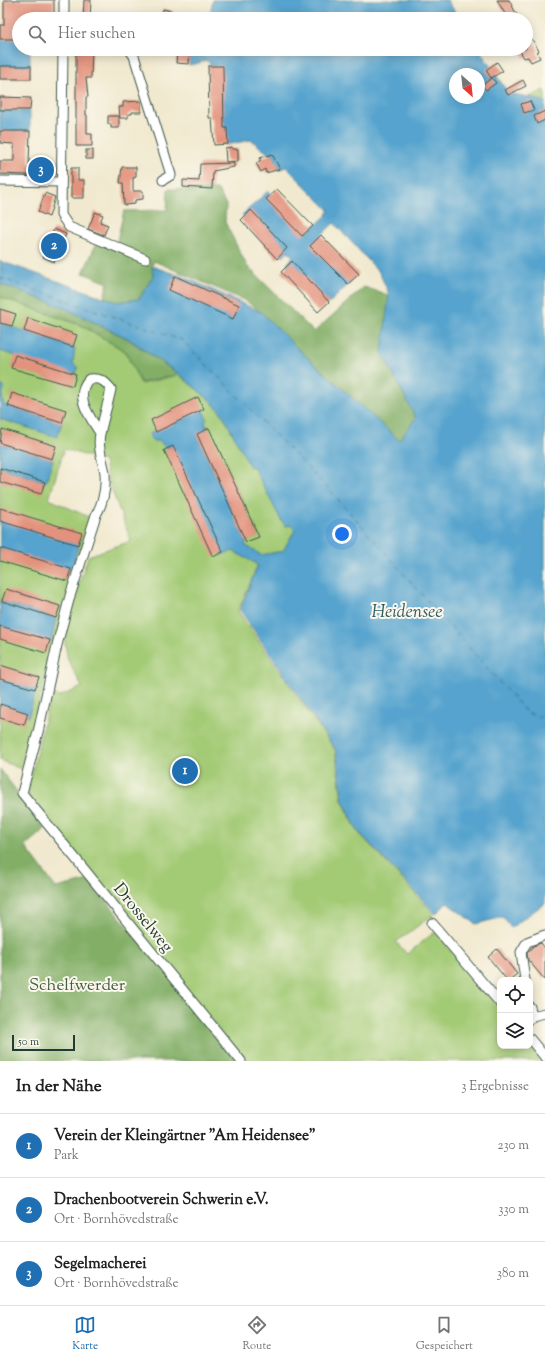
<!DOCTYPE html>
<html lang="de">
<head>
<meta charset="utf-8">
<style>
	:root { --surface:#fff; --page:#f2f2f2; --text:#202124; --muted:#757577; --line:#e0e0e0; --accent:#1f6fb2 }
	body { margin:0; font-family:"Sorts Mill Goudy",serif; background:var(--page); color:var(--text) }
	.controls { position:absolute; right:12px; bottom:12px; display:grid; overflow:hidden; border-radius:8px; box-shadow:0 2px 10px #0003 }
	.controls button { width:36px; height:36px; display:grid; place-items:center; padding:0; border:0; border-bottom:1px solid var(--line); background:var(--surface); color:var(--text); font:20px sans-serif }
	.compass { position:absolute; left:449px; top:68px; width:36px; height:36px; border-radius:50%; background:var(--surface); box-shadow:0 2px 10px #0003; rotate:153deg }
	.scale { position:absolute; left:12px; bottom:10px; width:63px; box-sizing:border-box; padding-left:4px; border:2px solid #1f3d34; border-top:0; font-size:11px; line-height:14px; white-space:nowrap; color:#1f3d34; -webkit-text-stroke:3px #fbf7ec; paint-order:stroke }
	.you { position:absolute; left:342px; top:534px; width:14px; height:14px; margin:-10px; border:3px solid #fff; border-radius:50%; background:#1a73e8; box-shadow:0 0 0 6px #1a73e833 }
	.badge { display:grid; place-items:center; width:26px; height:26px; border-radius:50%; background:var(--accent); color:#fff; font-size:13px; font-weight:700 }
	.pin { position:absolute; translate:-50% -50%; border:2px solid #fff; box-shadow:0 1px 4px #0006 }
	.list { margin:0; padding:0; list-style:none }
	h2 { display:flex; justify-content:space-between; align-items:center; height:52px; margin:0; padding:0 16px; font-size:17px }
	h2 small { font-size:13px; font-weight:400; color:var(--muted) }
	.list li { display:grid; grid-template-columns:26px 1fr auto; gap:12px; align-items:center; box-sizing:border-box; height:64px; padding:0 16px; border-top:1px solid var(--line) }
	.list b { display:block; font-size:15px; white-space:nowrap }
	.list p { margin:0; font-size:13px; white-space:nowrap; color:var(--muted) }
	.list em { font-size:13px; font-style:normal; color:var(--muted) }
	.icon { flex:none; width:22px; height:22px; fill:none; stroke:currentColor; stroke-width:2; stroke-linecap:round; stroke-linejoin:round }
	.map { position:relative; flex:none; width:545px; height:1061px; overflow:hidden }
	.search { position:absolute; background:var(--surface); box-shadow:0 2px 10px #0003; left:12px; right:12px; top:12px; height:44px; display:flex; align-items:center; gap:10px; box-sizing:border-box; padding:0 14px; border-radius:22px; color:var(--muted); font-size:15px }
	.sheet { height:244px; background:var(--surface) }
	nav { display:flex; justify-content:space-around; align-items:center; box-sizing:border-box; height:56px; border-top:1px solid var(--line); background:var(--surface); font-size:11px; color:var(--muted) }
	nav a { display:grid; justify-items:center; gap:2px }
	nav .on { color:var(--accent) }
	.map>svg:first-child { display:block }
</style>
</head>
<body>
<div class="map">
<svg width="545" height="1061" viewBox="0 0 545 1061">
	<rect width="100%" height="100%" fill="#fbf7ec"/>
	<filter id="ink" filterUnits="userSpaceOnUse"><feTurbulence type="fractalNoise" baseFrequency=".025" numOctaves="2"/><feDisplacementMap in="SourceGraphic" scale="8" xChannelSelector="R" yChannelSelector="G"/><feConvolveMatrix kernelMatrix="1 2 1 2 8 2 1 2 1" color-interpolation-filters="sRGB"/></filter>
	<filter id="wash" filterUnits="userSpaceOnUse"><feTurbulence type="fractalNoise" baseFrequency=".012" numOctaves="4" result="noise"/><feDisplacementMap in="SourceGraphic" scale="16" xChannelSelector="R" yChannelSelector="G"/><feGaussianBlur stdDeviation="0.9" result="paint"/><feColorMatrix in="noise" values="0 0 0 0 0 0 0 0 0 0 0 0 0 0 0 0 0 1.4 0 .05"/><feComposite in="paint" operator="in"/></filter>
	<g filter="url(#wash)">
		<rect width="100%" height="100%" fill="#f1e9cf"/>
		<g fill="#a3ca75" stroke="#618454">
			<path d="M545,90V102L529,97Z"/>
			<path d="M0,297L82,326L125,351L141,384L179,375L212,402L223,415L250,467L253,466L281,520L286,526L291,525L295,530L283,551L261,555L245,545L246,542L259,536L205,422L159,441L166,448L171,446L193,495L233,551L257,564V567L238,611L335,750L342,800L357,831L434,914L396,942L407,954L435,932L500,1007V1046H530L544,1061H244L27,793L51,693L59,697L82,687L68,660L63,633L88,556L131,541L108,480L104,461L64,449L49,499L91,518L63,611L21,769L0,760Z"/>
		</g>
		<g fill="#82ae66" stroke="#50764d">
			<path d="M168,189L218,190L226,205L225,222L247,266L314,332L364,287L389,295L383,353L416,418L399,441L297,348L261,312L246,301L154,261L152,266L153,276L139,299L117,302L104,297L108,283L83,273L97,242L115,249L124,211L167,210Z"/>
			<path d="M0,284L60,306L128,339L178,374L141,383L125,351L82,325L0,297Z"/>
			<path d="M0,769L45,829L25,846L56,888L89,880L240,1061H0Z"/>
		</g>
		<g fill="#54a3ce" stroke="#3a7081" fill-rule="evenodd">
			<path d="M213,0H447L460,19H209Z"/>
			<path d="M0,40H19V49H30V66H0Z"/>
			<path d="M190,49H479L508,93L529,97L545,102V903L511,928L503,917L476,924L447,903L436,914L358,831L343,800L336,750L240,610L257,567V564L233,551L221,555L172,446L166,448L159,441H152L149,434L202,408L207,420L205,422L207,429L197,435L219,483L230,478L235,488L224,494L246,542L245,545L261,555L283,551L295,530L291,525L286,526L281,520L253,466L250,467L223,415L212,402L179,374L129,339L60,306L0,284V261L117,302L139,299L153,276L152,266L186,278L261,312L297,348L399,440L416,418L382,353L389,294L379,272L334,223L314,242L351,282L326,306L287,265L293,256L288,252L283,257L242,215L268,191L308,232L327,215L329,210L286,167L280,169L273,154H269L251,140L225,145L222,120H217L216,66H212L206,60L199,63L189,65ZM455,74H479V98H455Z"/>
			<rect x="0" y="111" width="30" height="20"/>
			<path d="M0,323L75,348L73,363L78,368L75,375L0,351Z"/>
			<path d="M0,385L4,387L2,398L4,405L62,423L57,437L0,419Z"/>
			<path d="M0,443L53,459L46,482L0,467Z"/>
			<path d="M0,517L80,540L71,574L0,553Z"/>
			<path d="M0,601L56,618L51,642L0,627Z"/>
			<path d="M0,677L37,688L28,717L0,708Z"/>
		</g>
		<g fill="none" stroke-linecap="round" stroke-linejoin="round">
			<path stroke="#2f5c62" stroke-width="1" stroke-dasharray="5 4" stroke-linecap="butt" d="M0,278L182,340L328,488L527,713L545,718"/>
		</g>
		<g id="blocks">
			<g fill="#e3927d">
				<path d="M4,0H54V19H19V39H0V25H4Z"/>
				<path d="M84,0H91L90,19H83Z"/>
				<path d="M497,0H509L519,19H508Z"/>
				<path d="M163,9L173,11L170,18L161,17Z"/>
				<path d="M532,39L539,51L537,52L540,58L531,62L528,57L524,58L519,49H526V42Z"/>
				<path d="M76,49H92L91,78H86L88,97H86V115H87V134H92V146H76Z"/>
				<path d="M177,49H190L189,64L176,63Z"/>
				<path d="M497,62L503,71L491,78L486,70Z"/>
				<rect x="0" y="66" width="31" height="13"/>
				<path d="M208,66H223L224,128H227L228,144L214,145L212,118H209Z"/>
				<path d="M492,78L496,83L486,90L482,85Z"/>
				<path d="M523,80L526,86L508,95L505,90Z"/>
				<path d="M0,97L31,98L30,110H0Z"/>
				<path d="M141,101V112H132V114H128V118H120L119,107H123V102Z"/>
				<path d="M530,101L534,110L524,113L521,104Z"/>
				<path d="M545,111V120L537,124L534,116Z"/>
				<path d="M108,116H119V128H111V124H108Z"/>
				<path d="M0,131H30L29,164H53V176L0,174V161H14V144L0,143Z"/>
				<path d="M232,147V149H238V161L226,162L225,148Z"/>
				<rect x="86" y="150" width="7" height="9"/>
				<path d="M272,154L280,169L266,173L265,169L261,172L256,163L260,161V158Z"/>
				<path d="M234,163V167L213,171L212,189L183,187V180L199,181L200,164Z"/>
				<path d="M122,167H136V177L133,178V191H143V199L135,200V204L124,205L123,183H120Z"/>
				<path d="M71,168H78V180H84V198H71Z"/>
				<path d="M277,189L313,226L302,236L266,199Z"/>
				<path d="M45,193L55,197L49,217L38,212Z"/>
				<path d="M251,210L287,248L277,259L241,220Z"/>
				<path d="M95,212L103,215L100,222L108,225L104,235L88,229Z"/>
				<path d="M54,229L66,234L54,262L43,257Z"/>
				<path d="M321,235L359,274L348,284L310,246Z"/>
				<path d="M292,261L329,302L318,312L281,272Z"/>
				<path d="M175,276L239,305L233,319L169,290Z"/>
				<path d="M0,309L16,314L12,326L0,323Z"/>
				<path d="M28,318L77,335L73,347L24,331Z"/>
				<path d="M15,355L76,374L73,386L11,368Z"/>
				<path d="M12,393L66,410L62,423L8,406Z"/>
				<path d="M198,397L204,409L156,432L151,420Z"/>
				<path d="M209,428L259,537L246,542L197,434Z"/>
				<path d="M2,429L56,446L52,459L0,443Z"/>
				<path d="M173,446L223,552L213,557L164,450Z"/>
				<path d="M0,468L45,482L41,494L0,482Z"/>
				<path d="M0,508L82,533L78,545L0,521Z"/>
				<path d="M0,548L71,569L67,581L0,561Z"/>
				<path d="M6,589L60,606L56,618L2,601Z"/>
				<path d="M0,626L50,640L46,653L0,639Z"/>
				<path d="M0,665L39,677L35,689L0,679Z"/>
				<path d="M0,704L28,713L24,725L0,718Z"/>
				<path d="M541,943L545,948V980L528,960L527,953L533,946Z"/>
				<path d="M497,949L517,974L509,980H507L488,957Z"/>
			</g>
		</g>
	</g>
	<g filter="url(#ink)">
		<use href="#blocks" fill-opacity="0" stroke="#3e574b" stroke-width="1"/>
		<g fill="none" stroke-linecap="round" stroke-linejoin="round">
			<g stroke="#3e574b" stroke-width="11">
				<g id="minor">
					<path d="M64,19V0"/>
					<path d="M63,49L61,215L69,227L145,259"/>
					<path d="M129,49L134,56L171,175L163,180"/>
					<path d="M0,181L61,182"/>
					<path d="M100,433C90,417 73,396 89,379C100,378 104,380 111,389C108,404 103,419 100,434C97,447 103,460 105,473C106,487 103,503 96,515L70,596L57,645L39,728L22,793L241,1061"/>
					<path d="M432,923L500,1003"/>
					<path d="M525,980L521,952L527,942L545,935"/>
					<path d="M530,1007L532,1016L530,1019"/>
					<path d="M532,1016L545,1013"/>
					<path d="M530,1039L545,1057"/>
				</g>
			</g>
			<use href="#minor" stroke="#fff" stroke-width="9"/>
		</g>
	</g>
	<g text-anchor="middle" stroke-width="4" stroke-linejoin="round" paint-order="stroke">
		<g font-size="17" fill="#1f3d34" stroke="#fbf7ec">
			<text transform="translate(144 917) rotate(51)" y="6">Drosselweg</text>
		</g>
		<g font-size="17" fill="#406044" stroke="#fbf7ec">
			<text x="77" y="990">Schelfwerder</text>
		</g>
		<g font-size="18" font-style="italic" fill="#2f5c62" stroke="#fbf7ec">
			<text x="407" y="617">Heidensee</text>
		</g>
	</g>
</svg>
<div class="controls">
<button><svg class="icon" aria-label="locate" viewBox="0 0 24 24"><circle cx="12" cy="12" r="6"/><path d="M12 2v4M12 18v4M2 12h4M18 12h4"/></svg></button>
<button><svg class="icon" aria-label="layers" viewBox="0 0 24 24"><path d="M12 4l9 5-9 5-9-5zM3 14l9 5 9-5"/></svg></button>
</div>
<svg class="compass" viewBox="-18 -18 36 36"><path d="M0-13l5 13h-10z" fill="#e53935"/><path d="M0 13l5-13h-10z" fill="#757577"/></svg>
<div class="scale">50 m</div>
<div class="you"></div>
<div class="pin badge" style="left:185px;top:771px">1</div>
<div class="pin badge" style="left:54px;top:246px">2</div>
<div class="pin badge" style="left:41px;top:170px">3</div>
<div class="search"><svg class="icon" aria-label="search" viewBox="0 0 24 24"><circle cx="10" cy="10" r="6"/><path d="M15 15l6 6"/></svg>Hier suchen</div>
</div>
<section class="sheet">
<h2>In der Nähe<small>3 Ergebnisse</small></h2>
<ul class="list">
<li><span class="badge">1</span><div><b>Verein der Kleingärtner &quot;Am Heidensee&quot;</b><p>Park</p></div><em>230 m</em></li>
<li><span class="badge">2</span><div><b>Drachenbootverein Schwerin e.V.</b><p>Ort · Bornhövedstraße</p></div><em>330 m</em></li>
<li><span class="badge">3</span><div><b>Segelmacherei</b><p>Ort · Bornhövedstraße</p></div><em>380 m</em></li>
</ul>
</section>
<nav>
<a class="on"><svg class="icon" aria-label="map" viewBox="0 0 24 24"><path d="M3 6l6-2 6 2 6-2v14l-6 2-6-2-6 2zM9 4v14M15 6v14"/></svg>Karte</a>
<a><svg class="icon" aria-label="directions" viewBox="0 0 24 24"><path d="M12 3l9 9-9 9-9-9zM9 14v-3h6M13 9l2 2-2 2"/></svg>Route</a>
<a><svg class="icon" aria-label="saved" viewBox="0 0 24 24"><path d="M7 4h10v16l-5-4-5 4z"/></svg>Gespeichert</a>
</nav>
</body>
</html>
